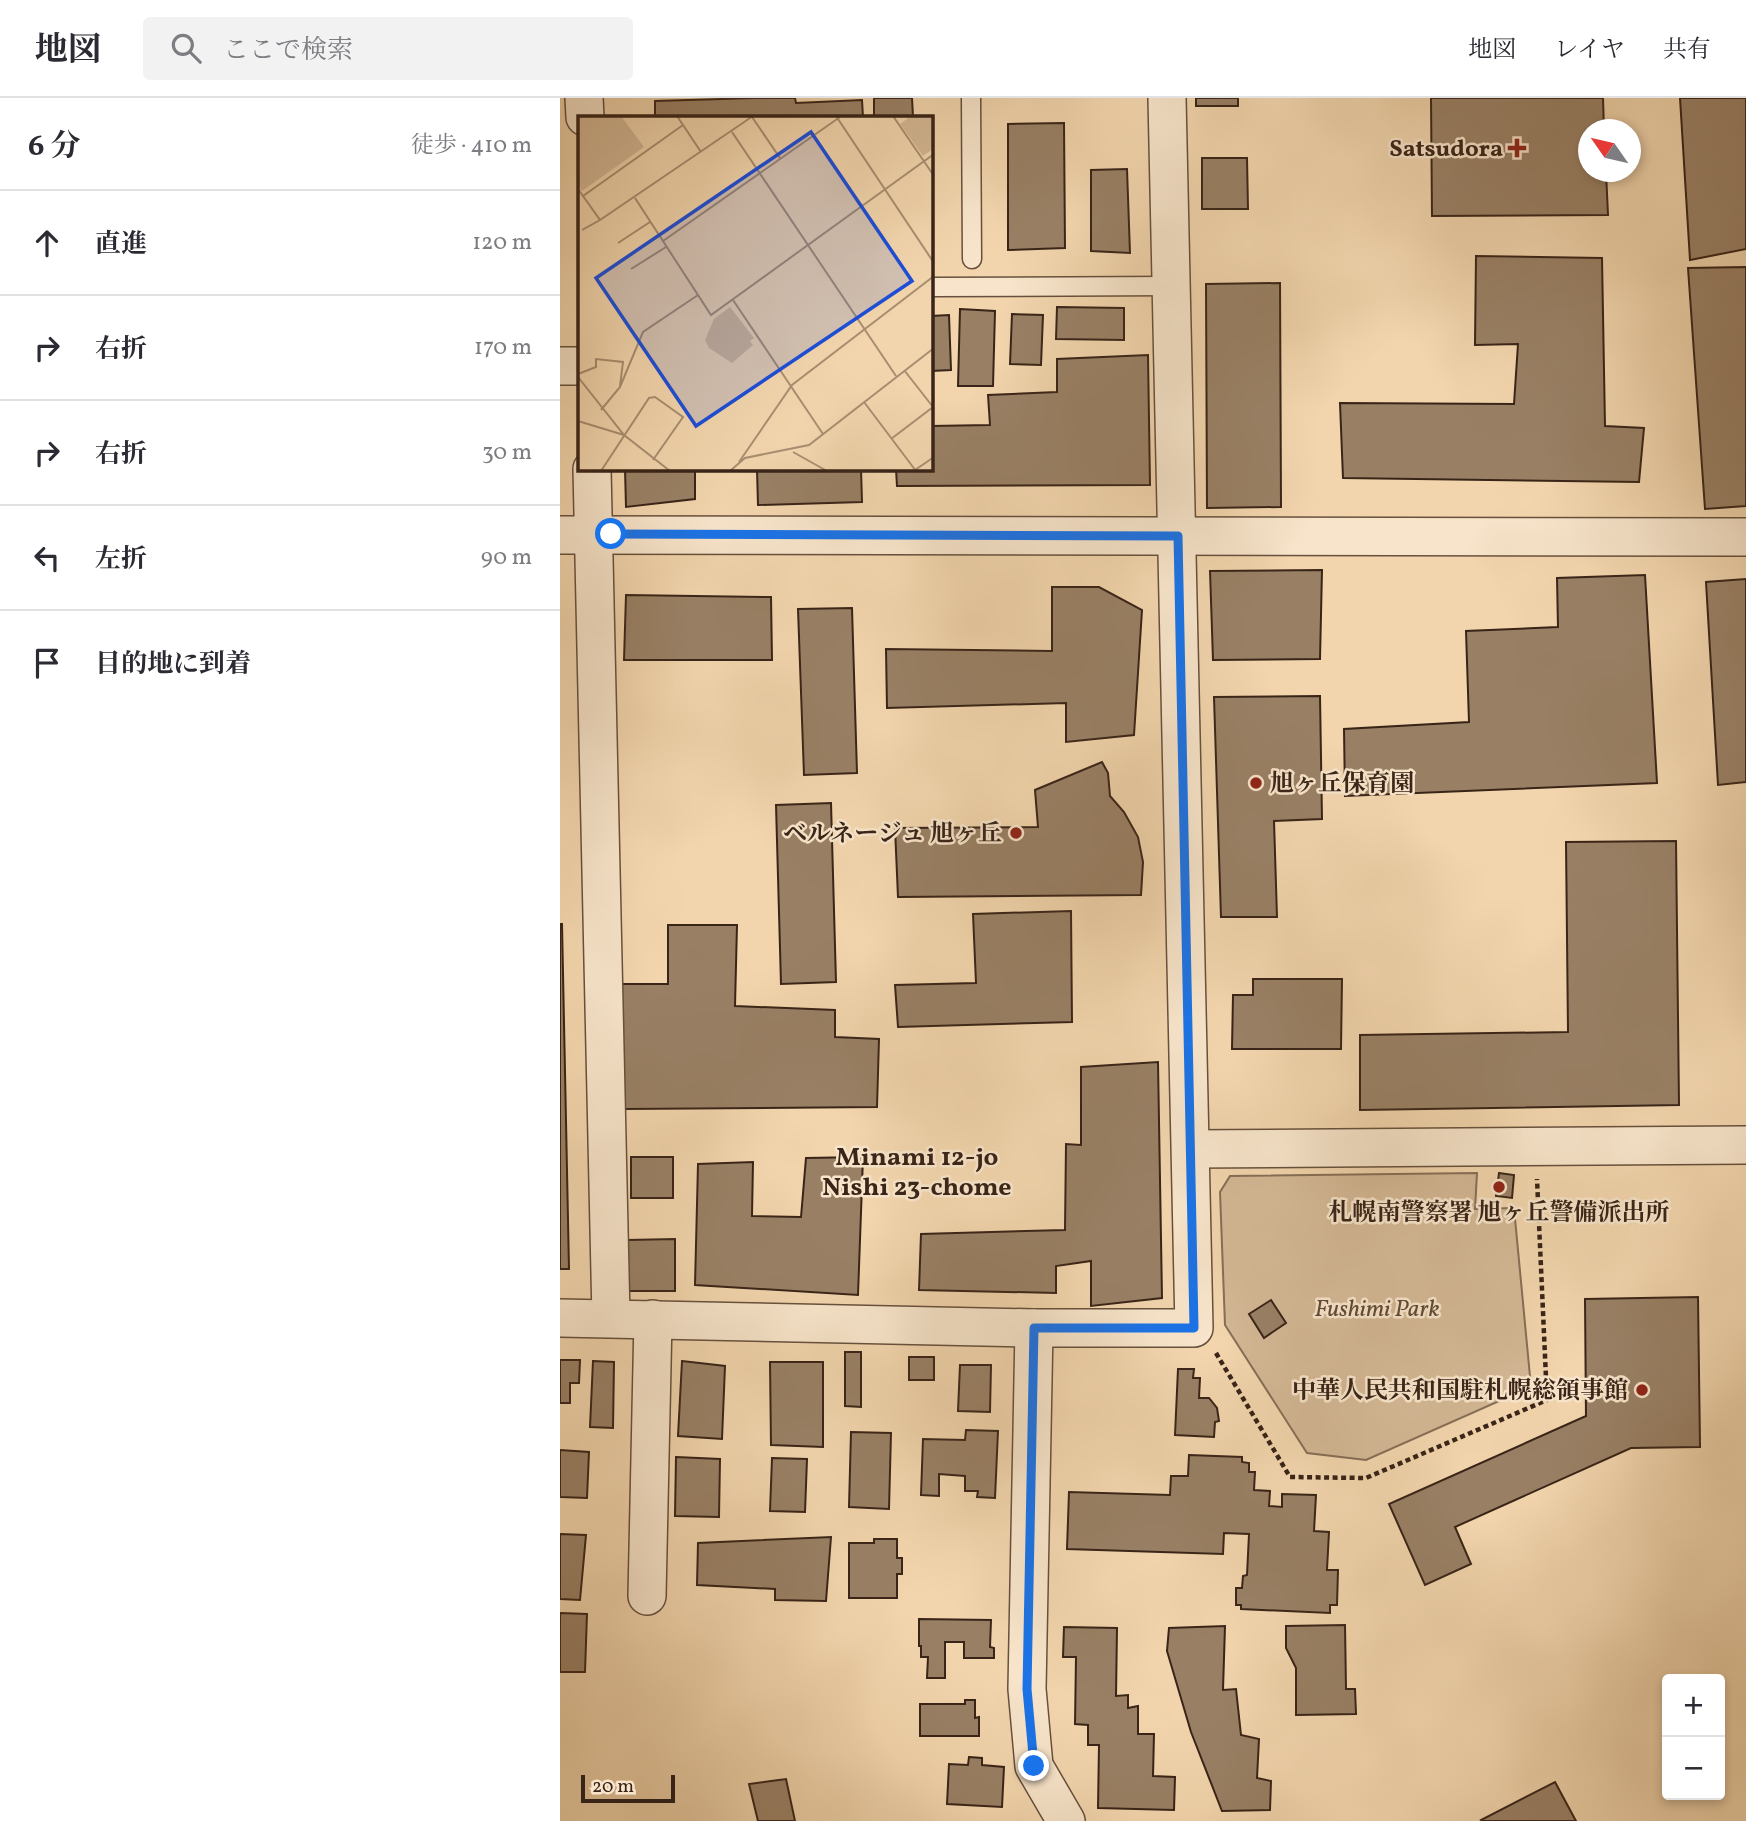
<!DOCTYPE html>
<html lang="ja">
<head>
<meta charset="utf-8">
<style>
	:root { --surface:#fff; --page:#f2f2f3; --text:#2b2b33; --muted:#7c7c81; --line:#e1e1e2 }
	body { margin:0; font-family:Vollkorn,"Noto Serif JP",serif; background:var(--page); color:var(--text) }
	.controls { position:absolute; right:21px; bottom:21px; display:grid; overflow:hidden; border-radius:7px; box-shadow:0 4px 10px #0003 }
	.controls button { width:63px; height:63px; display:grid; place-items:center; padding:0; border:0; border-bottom:2px solid var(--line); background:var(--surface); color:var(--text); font:35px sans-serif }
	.compass { position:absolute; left:1018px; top:21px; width:63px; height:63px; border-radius:50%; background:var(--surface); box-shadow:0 4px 10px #0003; rotate:304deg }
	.scale { position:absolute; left:21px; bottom:18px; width:94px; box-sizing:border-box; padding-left:7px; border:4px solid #392418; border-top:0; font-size:19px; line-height:24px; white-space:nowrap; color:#392418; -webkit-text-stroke:5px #f7e4ca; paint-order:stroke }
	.stop { position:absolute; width:21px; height:21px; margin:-16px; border:5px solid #1a73e8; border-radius:50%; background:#fff }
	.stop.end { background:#1a73e8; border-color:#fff; box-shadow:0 2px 7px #0008 }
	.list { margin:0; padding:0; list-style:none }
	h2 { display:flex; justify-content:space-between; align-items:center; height:91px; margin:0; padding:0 28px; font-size:30px }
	h2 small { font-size:23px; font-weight:400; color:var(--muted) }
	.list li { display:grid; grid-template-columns:46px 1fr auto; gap:21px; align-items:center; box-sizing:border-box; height:105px; padding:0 28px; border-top:2px solid var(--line) }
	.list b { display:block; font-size:26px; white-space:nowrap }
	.list em { font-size:23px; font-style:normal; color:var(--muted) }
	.icon { flex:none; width:38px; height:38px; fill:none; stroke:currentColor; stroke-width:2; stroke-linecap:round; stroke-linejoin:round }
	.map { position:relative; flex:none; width:1186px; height:1723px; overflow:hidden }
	header { display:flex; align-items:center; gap:42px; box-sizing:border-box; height:98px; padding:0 35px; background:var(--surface); border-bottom:2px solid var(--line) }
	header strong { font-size:33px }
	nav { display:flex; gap:38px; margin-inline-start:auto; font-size:24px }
	.search { width:490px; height:63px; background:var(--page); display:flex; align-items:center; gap:18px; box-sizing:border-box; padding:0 24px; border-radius:7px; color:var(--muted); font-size:26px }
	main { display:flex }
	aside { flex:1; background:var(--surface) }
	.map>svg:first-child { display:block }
</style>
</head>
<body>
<header>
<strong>地図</strong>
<div class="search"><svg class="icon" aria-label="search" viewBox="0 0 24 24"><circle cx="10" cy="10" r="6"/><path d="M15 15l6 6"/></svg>ここで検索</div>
<nav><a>地図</a><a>レイヤ</a><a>共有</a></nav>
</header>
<main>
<aside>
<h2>6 分<small>徒歩 · 410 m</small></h2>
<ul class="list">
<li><svg class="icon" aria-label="ahead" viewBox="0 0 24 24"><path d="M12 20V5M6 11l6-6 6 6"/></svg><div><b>直進</b></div><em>120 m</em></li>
<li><svg class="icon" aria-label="right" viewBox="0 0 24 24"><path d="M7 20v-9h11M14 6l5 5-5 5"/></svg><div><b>右折</b></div><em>170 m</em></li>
<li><svg class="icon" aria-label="right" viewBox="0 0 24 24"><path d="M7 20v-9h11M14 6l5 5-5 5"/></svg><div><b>右折</b></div><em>30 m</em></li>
<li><svg class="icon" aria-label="left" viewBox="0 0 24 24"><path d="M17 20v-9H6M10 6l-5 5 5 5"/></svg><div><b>左折</b></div><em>90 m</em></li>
<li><svg class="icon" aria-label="arrive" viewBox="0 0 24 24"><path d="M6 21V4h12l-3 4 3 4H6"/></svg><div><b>目的地に到着</b></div></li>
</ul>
</aside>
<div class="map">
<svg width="1186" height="1723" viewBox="0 0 1186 1723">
	<rect width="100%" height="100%" fill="#f2d5ad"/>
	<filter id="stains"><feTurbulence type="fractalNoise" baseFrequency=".00286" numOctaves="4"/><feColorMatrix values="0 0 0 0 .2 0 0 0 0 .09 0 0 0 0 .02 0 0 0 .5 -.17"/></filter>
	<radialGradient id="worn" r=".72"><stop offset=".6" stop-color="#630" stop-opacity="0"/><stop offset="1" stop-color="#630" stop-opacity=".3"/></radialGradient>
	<path fill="#d3b794" stroke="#866e56" stroke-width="2" d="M917,1075L915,1111L954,1110L971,1289L806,1362L747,1355L665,1227L660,1094L670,1078Z"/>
	<g fill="#998065" stroke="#392418" stroke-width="2">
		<path d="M195,0H235L236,5L302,2L303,19H95V3Z"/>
		<path d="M314,0H352L353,19H314Z"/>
		<rect x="636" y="0" width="42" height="8"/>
		<path d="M871,0H1043L1044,32H1028V74H1046L1048,117L872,118Z"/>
		<path d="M1120,0H1186V151L1130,162Z"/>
		<path d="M504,25L505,150L448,152V26Z"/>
		<path d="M642,60H687L688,111H642Z"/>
		<path d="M567,71L570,155L531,153V72Z"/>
		<path d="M916,158L1042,160L1045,328L1084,330L1079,384L783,380L780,305L954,306L958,246L915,247Z"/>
		<path d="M1186,169V408L1145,411L1128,170Z"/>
		<path d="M720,185L721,409L647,410L646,186Z"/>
		<path d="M497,209L564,210V242L496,241Z"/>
		<path d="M400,211L435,213L433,288H398Z"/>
		<path d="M452,216L483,217L481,267L450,266Z"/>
		<path d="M389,217L391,272L371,273V218Z"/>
		<path d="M588,257L590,387L337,388L336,371H371V328L430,327L428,297L497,294V261Z"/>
		<path d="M65,371H135V401L66,409Z"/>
		<path d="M197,371H301L302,404L198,407Z"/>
		<path d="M762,472L760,561L653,562L650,473Z"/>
		<path d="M1085,477L1097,685L785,698L784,631L909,624L906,533L998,529L997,480Z"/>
		<path d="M1186,481V684L1158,687L1146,484Z"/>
		<path d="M492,489H539L582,512L574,637L506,644V605L327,610L326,551L492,553Z"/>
		<path d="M66,497L211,499L212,562H64Z"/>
		<path d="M292,510L297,675L244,677L238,511Z"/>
		<path d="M760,598L762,721L714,723L717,819H661L654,599Z"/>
		<path d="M542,664L548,675L550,698L564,714L578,739L583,764L581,797L338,799L335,730L478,729L475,692Z"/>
		<path d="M271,705L276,884L221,886L216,707Z"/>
		<path d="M1116,743L1119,1007L800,1012V937L1008,934L1006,744Z"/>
		<path d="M511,813L512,924L338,929L335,887L416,885L413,816Z"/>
		<path d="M0,826H2L9,1171H0Z"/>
		<path d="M108,827H177L175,908L275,912V939L319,941L317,1009L65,1011L60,886H108Z"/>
		<path d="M693,881H782L781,951H672L673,897H693Z"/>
		<path d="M598,964L602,1200L531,1208V1163L496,1168V1195L359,1192L361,1136L505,1132L506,1046L521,1047V969Z"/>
		<rect x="71" y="1059" width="42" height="41"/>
		<path d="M303,1059L298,1197L135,1187L138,1066L193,1064L192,1118L241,1119L246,1060Z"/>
		<path d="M939,1075L954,1077L952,1100L936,1098Z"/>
		<path d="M115,1141V1193H68V1142Z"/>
		<path d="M1138,1199L1140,1349L1071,1350L895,1429L911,1466L865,1487L829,1406L1026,1318L1025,1201Z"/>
		<path d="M711,1202L726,1225L704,1240L689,1216Z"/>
		<path d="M285,1254H301V1309L285,1308Z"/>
		<rect x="349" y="1259" width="25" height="23"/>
		<path d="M0,1262H20L19,1285H10V1305H0Z"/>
		<path d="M33,1263L54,1264L53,1330L30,1329Z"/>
		<path d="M122,1263L165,1268L162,1341L118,1338Z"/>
		<path d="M210,1264H263V1349L211,1347Z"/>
		<path d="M400,1267H431L430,1314L398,1313Z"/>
		<path d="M618,1271H634L633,1280H640L639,1300H649L657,1310L659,1323L655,1324L654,1339L615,1337Z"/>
		<path d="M406,1332L438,1333L435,1400L417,1399L418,1393H405V1378L379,1376V1398L361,1397L363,1341L405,1342Z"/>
		<path d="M291,1334L331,1335L329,1411L289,1409Z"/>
		<path d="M0,1352L29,1354L27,1400L0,1399Z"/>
		<path d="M629,1357L682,1359V1364L689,1365V1374H695L694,1392L710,1393L709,1408L722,1409V1396L756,1397L754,1433L769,1434L767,1472H778L777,1507H770V1515L681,1511V1507H676V1490H682L683,1478L687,1477L689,1436L664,1435L663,1456L507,1451L509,1394L610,1397L611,1378H628Z"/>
		<path d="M116,1359L160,1361L159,1419L115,1418Z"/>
		<path d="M212,1360L247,1361L245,1414L210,1413Z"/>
		<path d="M0,1436L26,1437L20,1502L0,1501Z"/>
		<path d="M271,1439L266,1503L215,1502V1491L137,1487L138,1445Z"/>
		<path d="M314,1441H337V1460H342V1476H337V1500H289V1445H314Z"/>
		<path d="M0,1515L27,1516L25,1574H0Z"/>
		<path d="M359,1521L431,1522L430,1549L434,1550V1560H404V1544H385V1580H367L368,1559H361V1548H359Z"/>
		<path d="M785,1527L786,1591H795L796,1616L736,1617V1570L726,1550V1528Z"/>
		<path d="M665,1528L663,1592L676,1591L681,1637L699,1641L697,1680L711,1683L710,1712L662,1713L631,1634L607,1553L609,1530Z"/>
		<path d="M504,1529L557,1530L556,1598L568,1597V1610L578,1608V1636H594L593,1678L615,1679L614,1712L538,1710L539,1647H528V1627L515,1626L516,1559H503Z"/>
		<path d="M405,1602H415V1620L419,1619V1638H360V1606H405Z"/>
		<path d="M409,1659L422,1660V1667L444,1669L442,1709L387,1706L389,1666L408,1667Z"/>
		<path d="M226,1681L235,1723H198L189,1686Z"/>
		<path d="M995,1684L1016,1723H922L921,1722Z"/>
	</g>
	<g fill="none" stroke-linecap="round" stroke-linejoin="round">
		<g stroke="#67503d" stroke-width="21">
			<g id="lane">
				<path d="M411,0L412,161"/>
				<path d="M371,189L612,188"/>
			</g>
		</g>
		<g stroke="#67503d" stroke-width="40">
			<g id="street">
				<path d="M24,0L25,19"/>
				<path d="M0,268H19"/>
				<path d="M32,371L51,1220"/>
				<path d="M0,437L1186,439"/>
				<path d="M631,1051L1186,1047"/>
				<path d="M0,1220L474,1230H634L607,0"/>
				<path d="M474,1230L467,1591L474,1668L506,1723"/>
				<path d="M87,1498L93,1221"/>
			</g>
		</g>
		<path stroke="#392418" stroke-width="4.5" stroke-dasharray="5 3.5" stroke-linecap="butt" d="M656,1255L730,1379L806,1380L987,1302L977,1081"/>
		<use href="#lane" stroke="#f7e4ca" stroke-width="18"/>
		<use href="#street" stroke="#f7e4ca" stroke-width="37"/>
	</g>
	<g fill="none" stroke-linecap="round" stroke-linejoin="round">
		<path stroke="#1a73e8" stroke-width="9" d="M51,436L618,438L634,1230H474L467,1591L474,1668"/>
	</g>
	<g fill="#8f2418" stroke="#f7e4ca" stroke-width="2.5">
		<path d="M953.5 39.5h7v7h7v7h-7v7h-7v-7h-7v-7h7z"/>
		<circle cx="696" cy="685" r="7"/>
		<circle cx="456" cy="735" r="7"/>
		<circle cx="939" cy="1089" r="7"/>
		<circle cx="1082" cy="1292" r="7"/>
	</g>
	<g text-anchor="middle" stroke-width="5" stroke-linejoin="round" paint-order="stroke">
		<g font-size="24" font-weight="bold" fill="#392418" stroke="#f7e4ca" text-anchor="end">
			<text x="943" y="58">Satsudora</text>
			<text x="710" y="693" text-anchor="start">旭ヶ丘保育園</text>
			<text x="442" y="743">ベルネージュ 旭ヶ丘</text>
			<text x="939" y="1122" text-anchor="middle">札幌南警察署 旭ヶ丘警備派出所</text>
			<text x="1068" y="1300">中華人民共和国駐札幌総領事館</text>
		</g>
		<g font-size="24" font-style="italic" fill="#604937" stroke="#f7e4ca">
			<text x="817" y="1218">Fushimi Park</text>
		</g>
		<g font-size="26" font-weight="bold" fill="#392418" stroke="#f7e4ca">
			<text x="357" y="1067">Minami 12-jo<tspan x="357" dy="30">Nishi 23-chome</tspan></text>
		</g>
	</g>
	<g transform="translate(18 18)">
		<rect width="355" height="355" fill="#f2d5ad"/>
		<path d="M0,0H43L66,31L4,75L0,69ZM333,0H355V33L345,40L322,8ZM152,191L176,222L172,225L175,229L154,247L131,232L127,224L136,203Z" fill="#d3b794"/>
		<path fill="none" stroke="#a88e71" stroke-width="2" d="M99,0L123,36M258,0L356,147M315,0L356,60M174,1L202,42M154,16L318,260M0,73L22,104L4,114M5,80L105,9M57,82L133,199L356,38M22,104L175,0M85,125L262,1M40,127L72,106M53,153L88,131M155,184L245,318M0,258L18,251V243L45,246L42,270M0,261L46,319L92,355M286,286L338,355M23,294L42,271L65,216L120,179M0,305L46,319M313,323L355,291L326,254M215,336L249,355M161,346L214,269L356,160M337,354L356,341M23,355L71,282L77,281L105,301L75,344M152,355L167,342L231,329L356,232"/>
		<path fill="#1d4ed8" fill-opacity="0.15" stroke="#1d4ed8" stroke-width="3.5" d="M233,16L334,165L118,310L18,162Z"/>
		<rect width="355" height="355" fill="none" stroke="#392418" stroke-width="3.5"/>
	</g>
	<rect width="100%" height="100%" filter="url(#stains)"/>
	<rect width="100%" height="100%" fill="url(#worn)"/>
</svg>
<div class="controls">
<button>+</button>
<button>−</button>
</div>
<svg class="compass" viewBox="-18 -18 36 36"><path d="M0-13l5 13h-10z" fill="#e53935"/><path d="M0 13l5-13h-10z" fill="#7c7c81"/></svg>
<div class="scale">20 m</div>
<div class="stop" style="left:51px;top:436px"></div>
<div class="stop end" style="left:474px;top:1668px"></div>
</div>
</main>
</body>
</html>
